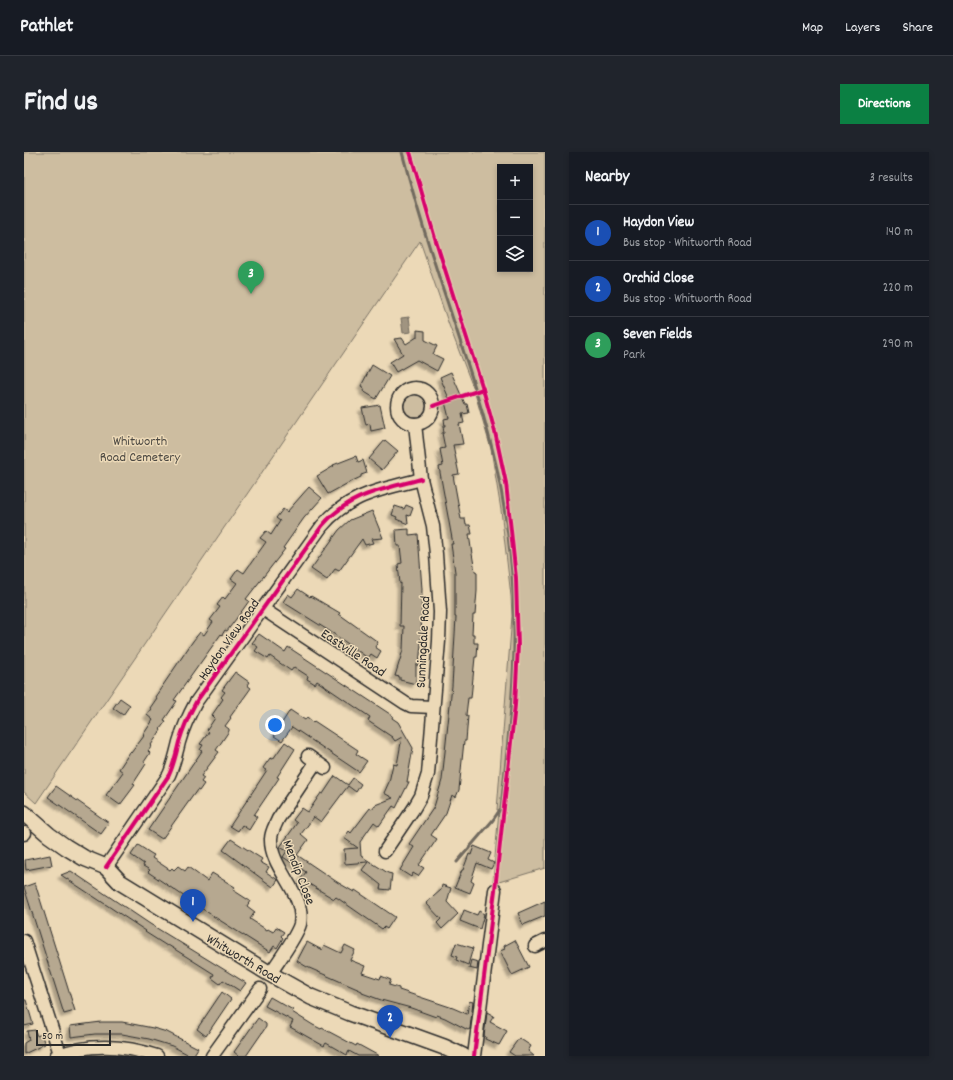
<!DOCTYPE html>
<html lang="en">
<head>
<meta charset="utf-8">
<style>
	:root { --surface:#171b24; --page:#20242c; --text:#f1f3f6; --muted:#9ea1a6; --line:#363941; --accent:#0b8043 }
	body { margin:0; font-family:Dekko,sans-serif; background:var(--page); color:var(--text) }
	.controls { position:absolute; right:12px; top:12px; display:grid; overflow:hidden; border-radius:0px; box-shadow:0 2px 6px #0003 }
	.controls button { width:36px; height:36px; display:grid; place-items:center; padding:0; border:0; border-bottom:1px solid var(--line); background:var(--surface); color:var(--text); font:20px sans-serif }
	.scale { position:absolute; left:12px; bottom:10px; width:75px; box-sizing:border-box; padding-left:4px; border:2px solid #2b2b2b; border-top:0; font-size:11px; line-height:14px; white-space:nowrap; color:#2b2b2b; -webkit-text-stroke:3px #ecd9b7; paint-order:stroke }
	.you { position:absolute; left:251px; top:573px; width:14px; height:14px; margin:-10px; border:3px solid #fff; border-radius:50%; background:#1a73e8; box-shadow:0 0 0 6px #1a73e833 }
	.badge { display:grid; place-items:center; width:26px; height:26px; border-radius:50%; background:var(--accent); color:#fff; font-size:13px; font-weight:700 }
	.pin { position:absolute; translate:-50% -33px; filter:drop-shadow(0 1px 2px #0008) }
	.pin::after { content:''; position:absolute; top:21px; width:14px; height:12px; background:inherit; clip-path:polygon(0 0,100% 0,50% 100%) }
	.list { margin:0; padding:0; list-style:none }
	h2 { display:flex; justify-content:space-between; align-items:center; height:52px; margin:0; padding:0 16px; font-size:17px }
	h2 small { font-size:13px; font-weight:400; color:var(--muted) }
	.list li { display:grid; grid-template-columns:26px 1fr auto; gap:12px; align-items:center; box-sizing:border-box; height:56px; padding:0 16px; border-top:1px solid var(--line) }
	.list b { display:block; font-size:15px; white-space:nowrap }
	.list p { margin:0; font-size:13px; white-space:nowrap; color:var(--muted) }
	.list em { font-size:13px; font-style:normal; color:var(--muted) }
	.icon { flex:none; width:22px; height:22px; fill:none; stroke:currentColor; stroke-width:2; stroke-linecap:round; stroke-linejoin:round }
	.map { position:relative; flex:none; width:521px; height:904px; overflow:hidden; border-radius:0px }
	header { display:flex; align-items:center; gap:24px; box-sizing:border-box; height:56px; padding:0 20px; background:var(--surface); border-bottom:1px solid var(--line) }
	header strong { font-size:19px }
	nav { display:flex; gap:22px; margin-inline-start:auto; font-size:14px }
	.intro { display:flex; align-items:center; justify-content:space-between; box-sizing:border-box; height:96px; padding:0 24px }
	h1 { margin:0; font-size:28px }
	.button { padding:10px 18px; border-radius:0px; background:var(--accent); color:#fff; font-size:14px; font-weight:700 }
	main { display:flex; gap:24px; padding:0 24px }
	aside { flex:1; background:var(--surface); border-radius:0px; box-shadow:0 2px 6px #0003 }
	.map>svg:first-child { display:block }
</style>
</head>
<body>
<header>
<strong>Pathlet</strong>
<nav><a>Map</a><a>Layers</a><a>Share</a></nav>
</header>
<div class="intro"><h1>Find us</h1><a class="button">Directions</a></div>
<main>
<div class="map">
<svg width="521" height="904" viewBox="0 0 521 904">
	<defs>
		<filter id="shadow"><feDropShadow dx="-3.5" dy="3.5" stdDeviation="1" flood-color="#0004"/></filter>
	</defs>
	<rect width="100%" height="100%" fill="#ecd9b7"/>
	<filter id="ink" filterUnits="userSpaceOnUse"><feTurbulence type="fractalNoise" baseFrequency=".025" numOctaves="2"/><feDisplacementMap in="SourceGraphic" scale="8" xChannelSelector="R" yChannelSelector="G"/><feConvolveMatrix kernelMatrix="1 2 1 2 8 2 1 2 1" color-interpolation-filters="sRGB"/></filter>
	<g filter="url(#ink)">
		<g fill="#cdbda0" stroke="#7c7466" fill-rule="evenodd">
			<path d="M0,0H521V716L475,730L469,729L475,658H473L488,464L487,444L477,358L467,297L450,238L425,173L396,89L12,651L0,640ZM476,15H506V117H476Z"/>
			<circle cx="391" cy="254" r="13"/>
			<path d="M77,901L97,902L110,904H60Z"/>
		</g>
		<path fill="#a09480" stroke="#716a5e" d="M385,165L387,180L379,181L377,166Z"/>
		<g fill="none" stroke-linecap="round" stroke-linejoin="round">
			<path stroke="#716a5e" stroke-width="3" d="M378,0C392,54 409,108 427,161C444,213 461,264 473,317C483,366 490,424 490,474C491,535 483,596 477,656L469,668L433,710"/>
		</g>
		<g fill="#b6a890" stroke="#2b2b2b" filter="url(#shadow)">
			<path d="M393,178L401,179V188L413,194L409,202L419,207L413,219L393,208L372,220L366,210L379,202L370,187L378,186L382,192L393,185Z"/>
			<path d="M348,213L366,224L352,247L339,239L340,236L337,234Z"/>
			<path d="M427,220L441,252H443L445,261L438,262L440,271L435,272L439,292L429,293L435,322L429,323L437,367H441L442,373H446L448,382H445L447,396L451,419L453,420V439L451,463H449L448,483H450V491H454L453,505H451L447,546H444L442,563L444,564L442,589H440L435,638L432,645L428,643L422,661L407,683L413,687L395,713L400,716L394,724L389,721L387,725L376,718L390,695L385,692L410,655L418,628L428,534L432,465H431V420L427,392H429L415,315L419,314L416,297L421,296L418,281H420L419,274H421L420,267L425,266L421,250L426,249L416,225Z"/>
			<path d="M356,253L361,276L347,279L346,272L342,273L338,256Z"/>
			<path d="M361,288L374,299L358,318L345,307Z"/>
			<path d="M332,304L334,310L339,308L343,321L337,323V325L326,330L304,342L293,324L310,314L309,313Z"/>
			<path d="M285,335L298,346L280,366L259,396L261,397L222,447L225,449L215,463L203,479L201,478L198,483L197,482L150,548L153,549L140,568L142,569L136,577L137,578L127,593L128,594L124,599L126,601L120,610L122,612L109,632L111,633L96,653L82,643L99,620L95,617L106,600L107,601L120,584L119,583L129,568L123,563L128,557L126,556L133,546L131,545L169,489L176,480L180,483L189,470L186,468L196,455L193,453L199,445L201,447L213,431L207,427L214,417L220,421L232,404L242,390L236,386L242,379L247,383L256,369L252,366L259,357L263,360Z"/>
			<path d="M382,353L389,356L386,364L383,363L384,372L372,367L373,365L368,363L371,354L380,357Z"/>
			<path d="M348,359L359,386L347,387L349,391L341,393L338,387L315,419L311,417L303,428L287,417L315,378L326,368Z"/>
			<path d="M385,377V383L394,382L398,437L397,492L395,513H392V532L376,528V525L371,524L379,498L380,474H376L377,431L376,432L374,412L378,411L376,394H373L372,378Z"/>
			<path d="M274,437L286,445L287,444L316,461L315,462L354,490L351,495L357,499L353,506L347,502L344,506L310,482L259,450L264,442L268,445Z"/>
			<path d="M235,482L261,500L264,495L369,564L368,566L374,570L389,596L383,630H385L372,656L369,654L355,674L350,670L336,690L337,704L364,721L368,722L366,738L356,737L357,733L338,718L344,710L321,712L320,697L334,696L320,686L325,679L327,681L346,656L348,657L351,653L369,646L360,641L365,630L369,612L373,613L378,585L371,589L368,585L344,569L346,565L293,529L291,532L283,527L284,524L270,515L267,519L246,504L244,507L231,499L234,495L228,491Z"/>
			<path d="M211,520L225,530L223,533L227,536L206,565L207,566L201,574L205,577V579L192,598L195,600L177,624L180,626L177,630L180,632L175,639L173,638L138,687L124,678L178,599L176,598L179,593L176,592L185,580L183,578L191,566L188,563L199,547L197,545L201,540L198,538Z"/>
			<path d="M96,546L106,553L99,563L89,556Z"/>
			<path d="M266,558L281,568L283,565L289,570L290,569L334,598L332,602L343,609L335,620L268,575L258,589L250,584Z"/>
			<path d="M261,590L271,597L253,625L255,626L230,663L233,665L225,678L218,673L214,679L206,674L243,618L239,616L246,606L249,607Z"/>
			<path d="M311,624L324,633L329,626L337,632L332,640L324,634L297,670L290,665L277,682L284,688L273,703L313,730L330,740L331,738L349,750L371,765L363,777L360,775L358,777L312,745L310,747L277,727L282,720L259,705L263,699L256,695L273,671L269,668L278,656L284,660L297,641L299,642Z"/>
			<path d="M32,634L85,671L77,682L24,645Z"/>
			<path d="M207,687L238,707L236,710L245,715L242,720L254,728L249,735L199,698Z"/>
			<path d="M114,693L128,702L130,703L128,706L146,718L148,716L150,718L154,714L161,719L164,715L183,729L188,721L211,735L209,738L226,749L223,754L231,760L226,767L243,778L244,777L249,780L252,775L260,780L257,784L259,786L253,796L250,794L246,800L189,764L124,720L126,718L119,714L120,712L107,703Z"/>
			<path d="M450,694L467,701L464,708L470,711L467,717L453,711L447,729L450,731L446,741L431,735L438,718H439L445,702L447,703Z"/>
			<path d="M26,703L28,713L2,718L1,708Z"/>
			<path d="M47,719L126,772L222,831L216,839L199,828L196,832L188,826L190,822L144,793L143,794L121,780L122,779L37,723Z"/>
			<path d="M11,731L51,859L40,862L0,735Z"/>
			<path d="M418,733L427,736L423,750L434,762L418,777L413,771L417,767L402,751L417,738Z"/>
			<path d="M521,749V764L499,773L494,761Z"/>
			<path d="M440,758L453,763L455,759L460,762L456,777L436,769Z"/>
			<path d="M491,788L505,815L488,823L476,799L481,797L480,794Z"/>
			<path d="M283,790L298,798L300,793L317,801L321,793L331,798L326,808L341,814L338,821L356,827L357,824L367,828L365,833L375,836V838L429,856L443,862L445,849L449,850L446,877L444,878L421,866L413,863L412,865L387,856L357,848L338,841V839L283,815L273,809Z"/>
			<path d="M432,791L449,796L444,813L432,808L433,805L428,803Z"/>
			<path d="M447,808L454,810L453,818L445,816Z"/>
			<path d="M198,840L207,847L182,884L173,877Z"/>
			<path d="M246,845L269,858L268,860L289,873L297,877L298,876L332,894L333,892L355,904H334L325,899L323,903L302,891L300,894L282,884L266,875L269,869L241,854Z"/>
			<path d="M0,848H2L9,872L0,874Z"/>
			<path d="M463,860L470,864L466,870L483,879L475,893L461,887L462,885L460,884Z"/>
			<path d="M234,866L242,872V875L222,904H215L210,900Z"/>
			<path d="M77,870H98L129,876L143,880L174,896L169,904H167L148,894L125,887L98,882H71L47,885L46,874Z"/>
			<path d="M11,878L13,884L17,882L21,892L0,902V891L5,888L3,879Z"/>
			<path d="M495,886L507,894L504,899L510,904H491L485,900Z"/>
		</g>
		<g fill="none" stroke-linecap="round" stroke-linejoin="round">
			<g stroke="#2b2b2b" stroke-width="15">
				<g id="minor">
					<circle cx="391" cy="254" r="18"/>
					<path d="M239,457L381,551L387,554L409,555"/>
					<path d="M284,604L301,616"/>
					<path d="M0,682L1,681"/>
					<path d="M361,699L390,656L397,644L404,622L415,489L416,460L412,402L409,374L397,327L391,272"/>
					<path d="M82,715L145,623C150,612 152,602 155,590C159,576 165,563 172,550L298,374C326,341 358,338 397,327"/>
					<path d="M0,789L36,902"/>
					<path d="M511,794L521,789"/>
					<path d="M246,822C253,811 273,784 276,772C282,741 246,717 247,687C247,680 251,674 254,667L292,610"/>
					<path d="M32,904C64,891 100,893 133,904"/>
					<path d="M188,904L236,837"/>
					<path d="M450,904L471,738"/>
				</g>
			</g>
			<g stroke="#2b2b2b" stroke-width="18">
				<path id="major" d="M0,661L25,683L42,695L60,706L82,715L96,730L246,822L287,845L326,861L420,895L439,904"/>
			</g>
			<use href="#minor" stroke="#ecd9b7" stroke-width="12"/>
			<use href="#major" stroke="#ecd9b7" stroke-width="15"/>
			<g stroke="#ecd9b7" stroke-width="6">
				<g id="cycleway">
					<path d="M386,0L411,86L459,237L471,280L482,331L492,426L494,494L491,553L471,738L450,904"/>
					<path d="M409,254L459,237"/>
					<path d="M82,715L145,623C150,612 152,602 155,590C159,576 165,563 172,550L298,374C326,341 358,338 397,327"/>
				</g>
			</g>
			<use href="#cycleway" stroke="#d6006c" stroke-width="4"/>
		</g>
	</g>
	<g text-anchor="middle" stroke-width="3" stroke-linejoin="round" paint-order="stroke">
		<g font-size="14" fill="#4b4842" stroke="#ecd9b7">
			<text x="116" y="293">Whitworth<tspan x="116" dy="16">Road Cemetery</tspan></text>
		</g>
		<g font-size="14" fill="#2b2b2b" stroke="#ecd9b7">
			<text transform="translate(204 487) rotate(-55)" y="5">Haydon View Road</text>
			<text transform="translate(398 490) rotate(-87)" y="5">Sunningdale Road</text>
			<text transform="translate(330 500) rotate(34)" y="5">Eastville Road</text>
			<text transform="translate(276 720) rotate(69)" y="5">Mendip Close</text>
			<text transform="translate(220 806) rotate(31)" y="5">Whitworth Road</text>
		</g>
	</g>
</svg>
<div class="controls">
<button>+</button>
<button>−</button>
<button><svg class="icon" aria-label="layers" viewBox="0 0 24 24"><path d="M12 4l9 5-9 5-9-5zM3 14l9 5 9-5"/></svg></button>
</div>
<div class="scale">50 m</div>
<div class="you"></div>
<div class="pin badge" style="left:169px;top:770px;background:#1a4fb4">1</div>
<div class="pin badge" style="left:366px;top:886px;background:#1a4fb4">2</div>
<div class="pin badge" style="left:227px;top:142px;background:#2e9e5b">3</div>
</div>
<aside>
<h2>Nearby<small>3 results</small></h2>
<ul class="list">
<li><span class="badge" style="background:#1a4fb4">1</span><div><b>Haydon View</b><p>Bus stop · Whitworth Road</p></div><em>140 m</em></li>
<li><span class="badge" style="background:#1a4fb4">2</span><div><b>Orchid Close</b><p>Bus stop · Whitworth Road</p></div><em>220 m</em></li>
<li><span class="badge" style="background:#2e9e5b">3</span><div><b>Seven Fields</b><p>Park</p></div><em>290 m</em></li>
</ul>
</aside>
</main>
</body>
</html>
